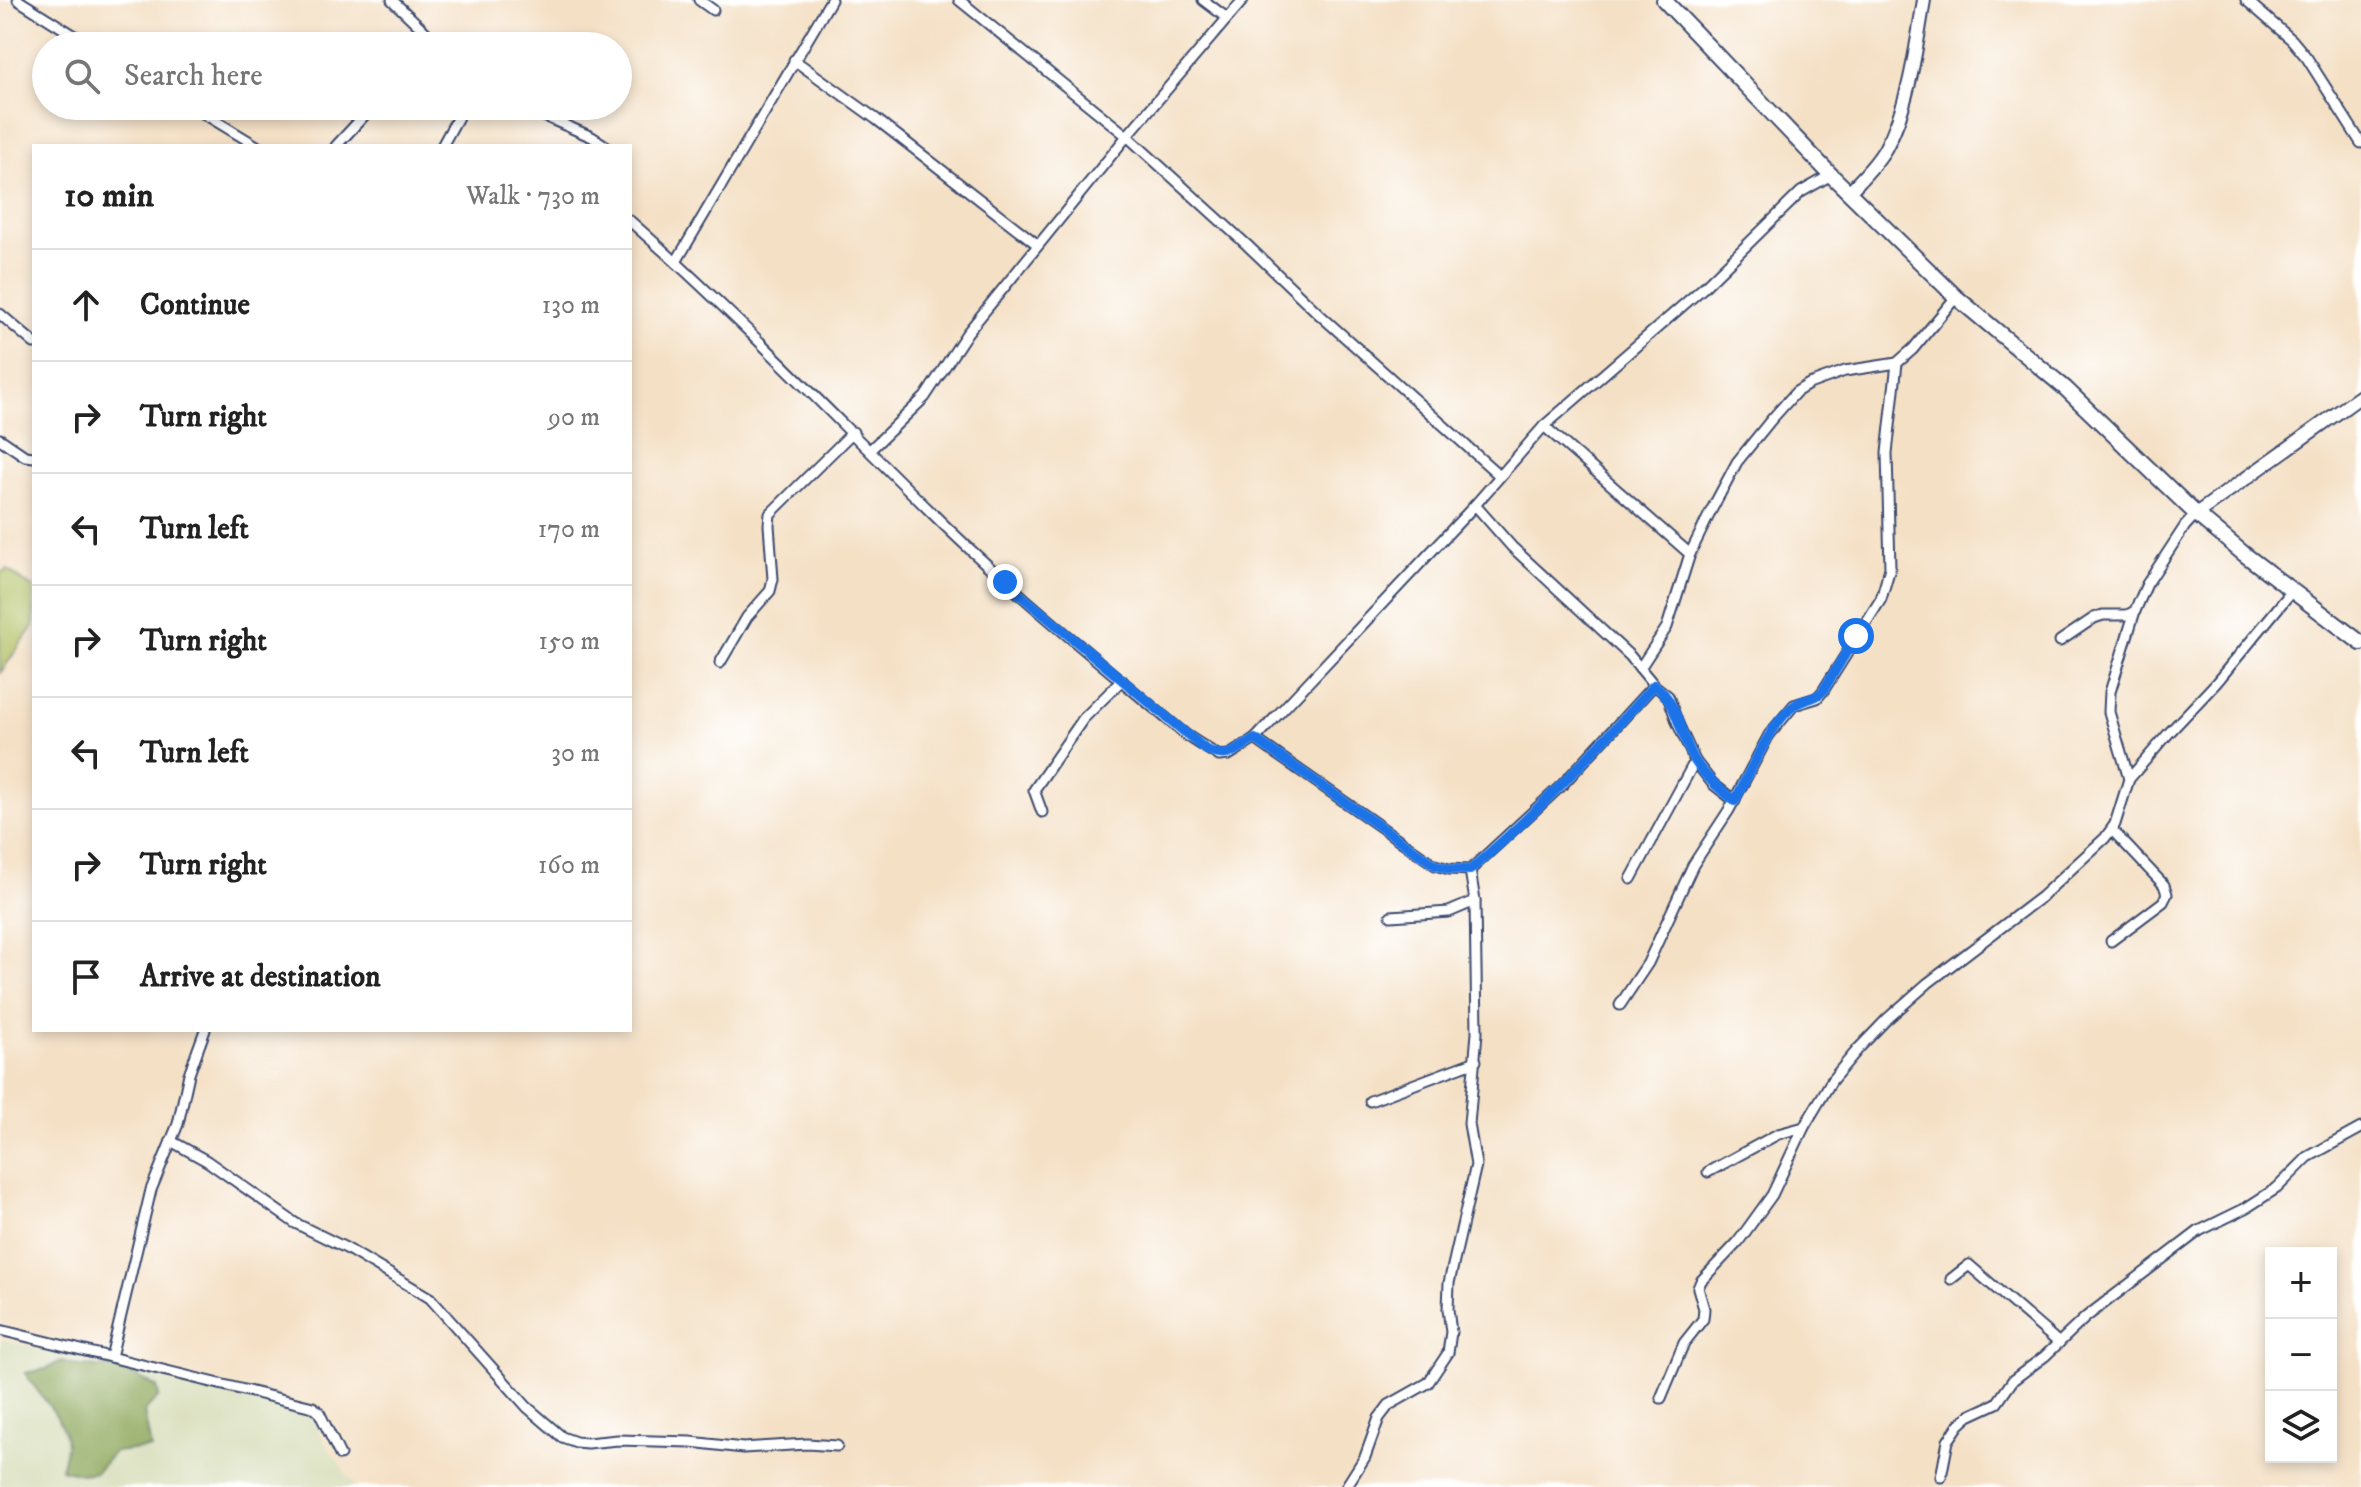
<!DOCTYPE html>
<html lang="en">
<head>
<meta charset="utf-8">
<style>
	:root { --surface:#fff; --page:#f2f2f2; --text:#222; --muted:#767676; --line:#e0e0e0 }
	body { margin:0; font-family:"IM FELL DW Pica",serif; background:var(--page); color:var(--text) }
	.controls { position:absolute; right:24px; bottom:24px; display:grid; overflow:hidden; border-radius:0px; box-shadow:0 4px 12px #0003 }
	.controls button { width:72px; height:72px; display:grid; place-items:center; padding:0; border:0; border-bottom:2px solid var(--line); background:var(--surface); color:var(--text); font:40px sans-serif }
	.stop { position:absolute; width:24px; height:24px; margin:-18px; border:6px solid #1a73e8; border-radius:50%; background:#fff }
	.stop.end { background:#1a73e8; border-color:#fff; box-shadow:0 2px 8px #0008 }
	.list { margin:0; padding:0; list-style:none }
	h2 { display:flex; justify-content:space-between; align-items:center; height:104px; margin:0; padding:0 32px; font-size:34px }
	h2 small { font-size:26px; font-weight:400; color:var(--muted) }
	.list li { display:grid; grid-template-columns:52px 1fr auto; gap:24px; align-items:center; box-sizing:border-box; height:112px; padding:0 32px; border-top:2px solid var(--line) }
	.list b { display:block; font-size:30px; white-space:nowrap }
	.list em { font-size:26px; font-style:normal; color:var(--muted) }
	.icon { flex:none; width:44px; height:44px; fill:none; stroke:currentColor; stroke-width:2; stroke-linecap:round; stroke-linejoin:round }
	.map { position:relative; flex:none; width:2361px; height:1487px; overflow:hidden }
	.search { position:absolute; background:var(--surface); box-shadow:0 4px 12px #0003; left:32px; top:32px; width:600px; height:88px; display:flex; align-items:center; gap:20px; box-sizing:border-box; padding:0 28px; border-radius:44px; color:var(--muted); font-size:30px }
	.panel { position:absolute; background:var(--surface); box-shadow:0 4px 12px #0003; left:32px; top:144px; width:600px; height:888px; border-radius:0px }
	.map>svg:first-child { display:block }
</style>
</head>
<body>
<div class="map">
<svg width="2361" height="1487" viewBox="0 0 2361 1487">
	<rect width="100%" height="100%" fill="#fff"/>
	<filter id="ink" filterUnits="userSpaceOnUse"><feTurbulence type="fractalNoise" baseFrequency=".0125" numOctaves="2"/><feDisplacementMap in="SourceGraphic" scale="16" xChannelSelector="R" yChannelSelector="G"/><feConvolveMatrix kernelMatrix="1 2 1 2 8 2 1 2 1" color-interpolation-filters="sRGB"/></filter>
	<filter id="wash" filterUnits="userSpaceOnUse"><feTurbulence type="fractalNoise" baseFrequency=".006" numOctaves="4" result="noise"/><feDisplacementMap in="SourceGraphic" scale="32" xChannelSelector="R" yChannelSelector="G"/><feGaussianBlur stdDeviation="1.8" result="paint"/><feColorMatrix in="noise" values="0 0 0 0 0 0 0 0 0 0 0 0 0 0 0 0 0 1.4 0 .05"/><feComposite in="paint" operator="in"/></filter>
	<g filter="url(#wash)">
		<rect width="100%" height="100%" fill="#f4e0c5"/>
		<path fill="#dadfbd" d="M0,1339L311,1413L329,1449L356,1487H0Z"/>
		<path fill="#b1bf62" stroke="#667760" stroke-width="2" d="M7,569L34,589V625L0,673V574Z"/>
		<path fill="#8ca658" stroke="#546a5b" stroke-width="2" d="M61,1361L79,1366L121,1368L157,1387L159,1397L144,1412L151,1448L114,1452L96,1472L81,1474L61,1469C63,1461 66,1452 66,1444C65,1417 38,1395 25,1373L46,1369Z"/>
	</g>
	<g filter="url(#ink)">
		<g fill="none" stroke-linecap="round" stroke-linejoin="round">
			<g stroke="#3c4a6d" stroke-width="13">
				<g id="minor">
					<path d="M18,0L91,46"/>
					<path d="M392,0L440,46"/>
					<path d="M699,0L713,10"/>
					<path d="M959,0L1127,136L1247,245L1320,315L1500,476"/>
					<path d="M1203,0L1227,18"/>
					<path d="M2246,0L2292,40L2307,58L2361,143"/>
					<path d="M794,60L876,119L1038,245"/>
					<path d="M191,106L257,146"/>
					<path d="M521,106L592,137L606,146"/>
					<path d="M336,146L373,106"/>
					<path d="M442,146L464,106"/>
					<path d="M630,221C735,313 831,414 931,512C1011,591 1100,662 1186,735L1219,756L1229,755L1255,739L1475,505L1544,426L1703,288L1801,192L1831,175"/>
					<path d="M676,262L831,0"/>
					<path d="M0,314L34,343"/>
					<path d="M1544,426L1690,554"/>
					<path d="M0,439L25,456L34,457"/>
					<path d="M870,450L925,397L967,333L1127,136L1243,0"/>
					<path d="M1475,505L1512,547L1630,656L1654,685L1668,696L1678,724L1695,761L1713,784L1735,801"/>
					<path d="M2060,641L2094,618L2103,615H2127L2135,611L2147,584L2185,526L2196,514"/>
					<path d="M720,663L747,617L770,591L773,579L769,525L770,514L853,432"/>
					<path d="M1640,668L1667,627L1690,554L1712,509L1737,462L1771,420L1796,392L1809,384L1845,371L1897,363L1913,349L1956,297"/>
					<path d="M1255,739L1435,865L1449,869L1470,870L1562,785L1654,685"/>
					<path d="M2129,779L2109,712L2110,692L2135,611"/>
					<path d="M1042,812L1034,790L1083,719L1122,680"/>
					<path d="M1631,879L1695,761"/>
					<path d="M1391,916L1449,912L1475,901"/>
					<path d="M2111,941L2163,902L2167,894L2164,885L2112,830"/>
					<path d="M1620,1005L1648,963L1693,865L1729,810L1769,735L1794,705L1817,698L1823,691L1881,599L1890,568L1887,453L1897,363"/>
					<path d="M1370,1101L1476,1061"/>
					<path d="M171,1141L207,1161L295,1223L346,1248L430,1298L527,1407L562,1437L576,1442L587,1443L618,1440L691,1442L743,1448L807,1444L837,1446"/>
					<path d="M1708,1172L1778,1134L1804,1127"/>
					<path d="M1951,1279L1969,1265L2059,1343"/>
					<path d="M0,1330L313,1407L319,1412L340,1455"/>
					<path d="M111,1357L151,1190L178,1124L189,1074L205,1030"/>
					<path d="M1661,1398L1684,1343L1703,1319L1704,1309L1698,1288L1701,1281L1738,1242L1772,1195L1804,1127L1832,1080L1859,1048L1886,1020L1928,983L2041,897L2105,838L2115,824L2129,779L2168,734L2216,683L2292,591"/>
					<path d="M1941,1477L1948,1441L1959,1425L1969,1416L1997,1403L2013,1380L2045,1356L2086,1317L2199,1231L2246,1208L2277,1188L2308,1157L2361,1128"/>
					<path d="M1346,1487L1365,1457L1379,1418L1389,1405L1428,1383L1448,1353L1451,1332L1448,1309L1449,1283L1476,1165L1469,1124L1477,1033L1475,901L1470,870"/>
				</g>
			</g>
			<g stroke="#3c4a6d" stroke-width="16">
				<g id="tertiary">
					<path d="M1849,192C1862,178 1875,166 1885,149C1909,106 1916,48 1924,0"/>
					<path d="M2196,514L2361,396"/>
				</g>
			</g>
			<g stroke="#3c4a6d" stroke-width="18">
				<path id="secondary" d="M1664,0L1831,175L1956,297L2065,388L2196,514L2244,554L2361,643"/>
			</g>
			<use href="#minor" stroke="#fff" stroke-width="9"/>
			<use href="#tertiary" stroke="#fff" stroke-width="12"/>
			<use href="#secondary" stroke="#fff" stroke-width="14"/>
		</g>
	</g>
	<g fill="none" stroke-linecap="round" stroke-linejoin="round" filter="url(#ink)">
		<path stroke="#1a73e8" stroke-width="10" d="M1005,582L1205,749C1228,761 1234,751 1255,739L1435,865L1449,869L1470,870C1537,813 1596,750 1654,685C1678,701 1680,736 1695,761C1705,777 1720,789 1735,801C1749,774 1771,722 1795,705C1805,698 1815,700 1823,691L1856,636"/>
	</g>
</svg>
<div class="controls">
<button>+</button>
<button>−</button>
<button><svg class="icon" aria-label="layers" viewBox="0 0 24 24"><path d="M12 4l9 5-9 5-9-5zM3 14l9 5 9-5"/></svg></button>
</div>
<div class="stop" style="left:1856px;top:636px"></div>
<div class="stop end" style="left:1005px;top:582px"></div>
<div class="search"><svg class="icon" aria-label="search" viewBox="0 0 24 24"><circle cx="10" cy="10" r="6"/><path d="M15 15l6 6"/></svg>Search here</div>
<section class="panel">
<h2>10 min<small>Walk · 730 m</small></h2>
<ul class="list">
<li><svg class="icon" aria-label="ahead" viewBox="0 0 24 24"><path d="M12 20V5M6 11l6-6 6 6"/></svg><div><b>Continue</b></div><em>130 m</em></li>
<li><svg class="icon" aria-label="right" viewBox="0 0 24 24"><path d="M7 20v-9h11M14 6l5 5-5 5"/></svg><div><b>Turn right</b></div><em>90 m</em></li>
<li><svg class="icon" aria-label="left" viewBox="0 0 24 24"><path d="M17 20v-9H6M10 6l-5 5 5 5"/></svg><div><b>Turn left</b></div><em>170 m</em></li>
<li><svg class="icon" aria-label="right" viewBox="0 0 24 24"><path d="M7 20v-9h11M14 6l5 5-5 5"/></svg><div><b>Turn right</b></div><em>150 m</em></li>
<li><svg class="icon" aria-label="left" viewBox="0 0 24 24"><path d="M17 20v-9H6M10 6l-5 5 5 5"/></svg><div><b>Turn left</b></div><em>30 m</em></li>
<li><svg class="icon" aria-label="right" viewBox="0 0 24 24"><path d="M7 20v-9h11M14 6l5 5-5 5"/></svg><div><b>Turn right</b></div><em>160 m</em></li>
<li><svg class="icon" aria-label="arrive" viewBox="0 0 24 24"><path d="M6 21V4h12l-3 4 3 4H6"/></svg><div><b>Arrive at destination</b></div></li>
</ul>
</section>
</div>
</body>
</html>
